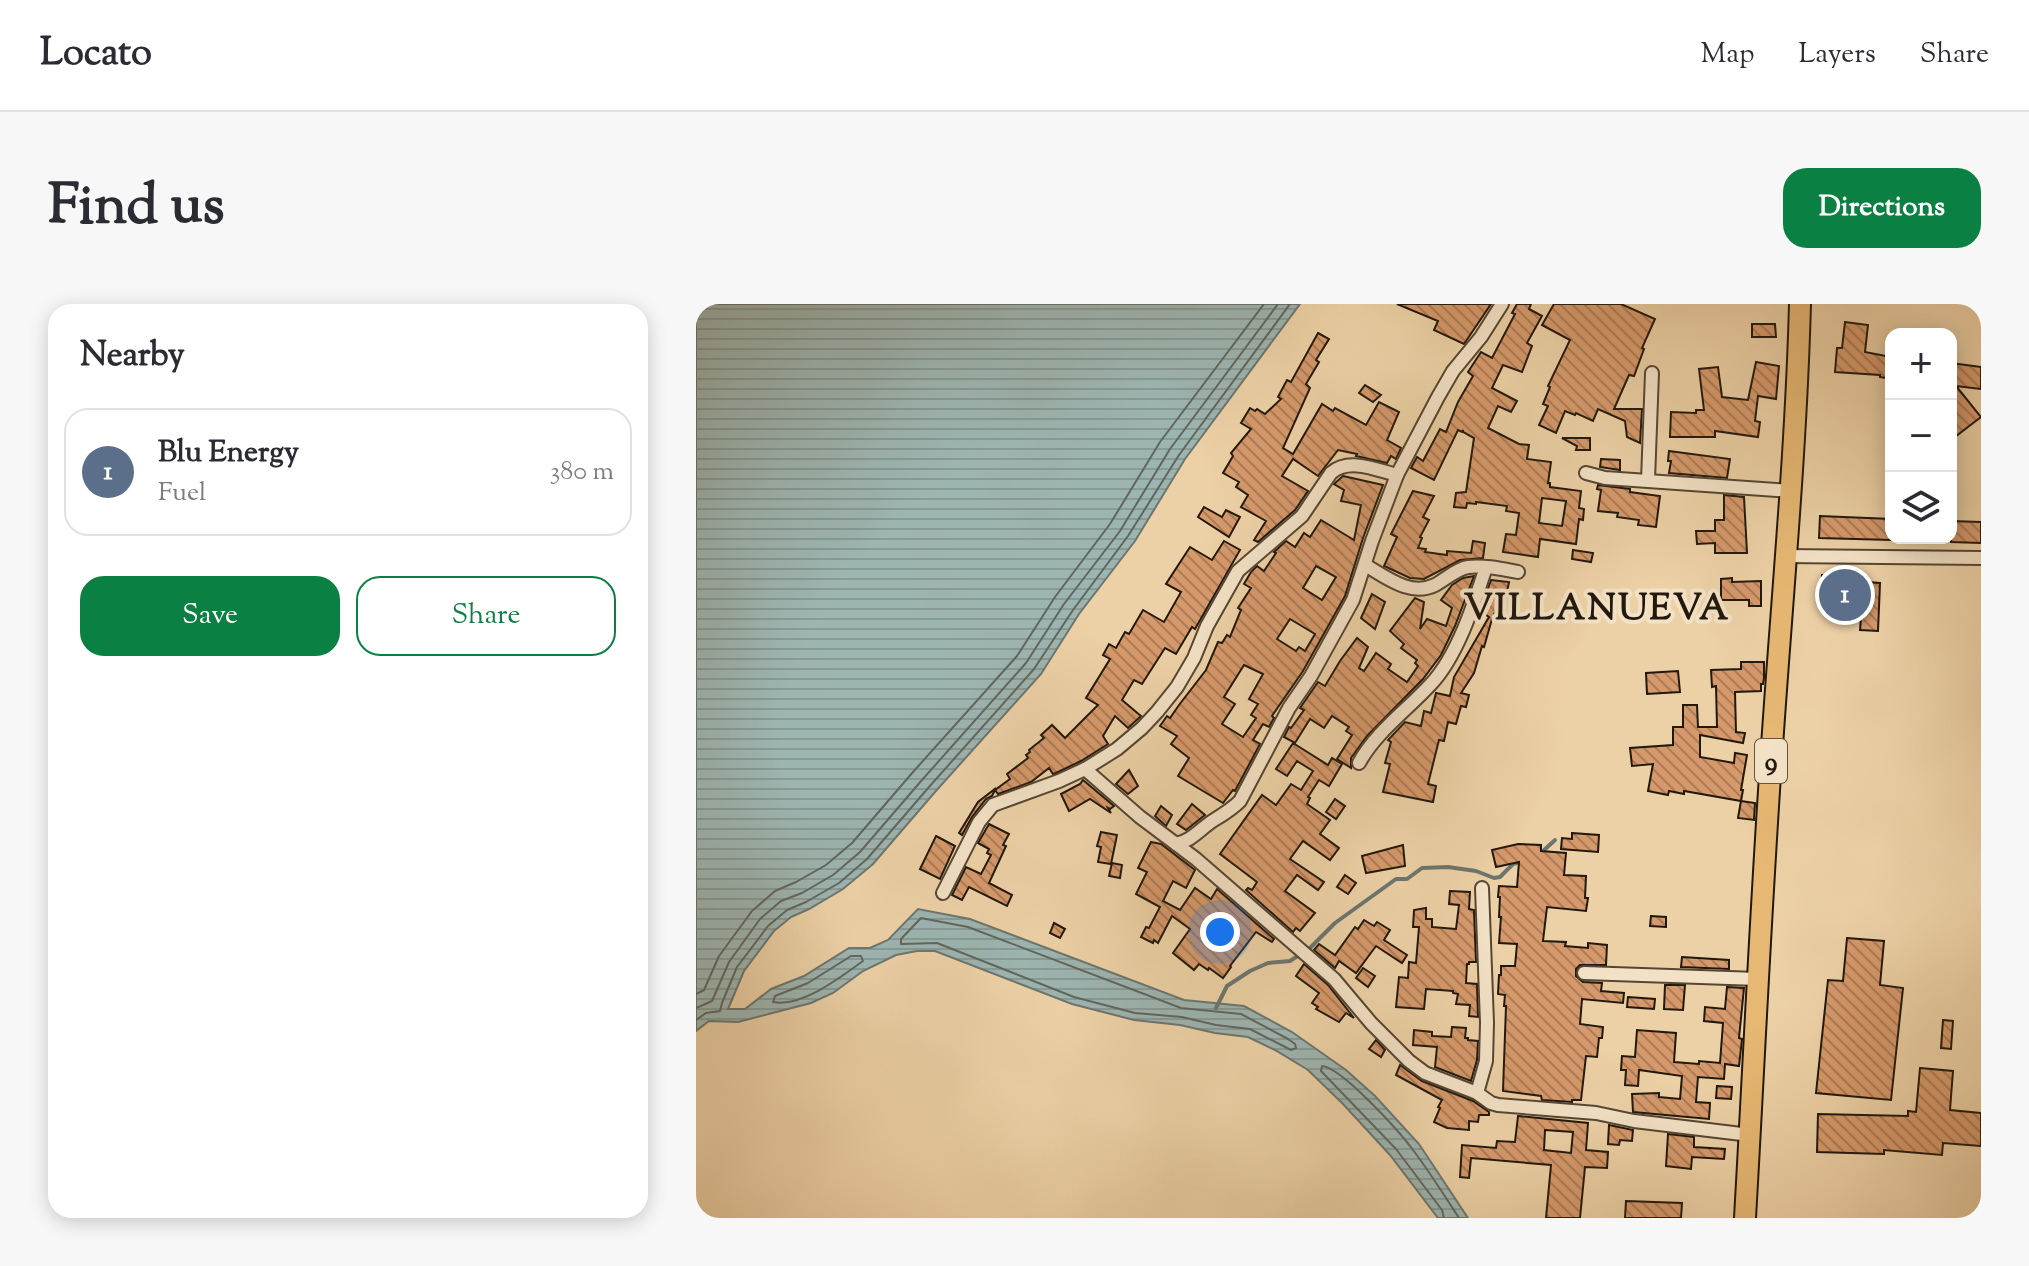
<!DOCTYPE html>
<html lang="en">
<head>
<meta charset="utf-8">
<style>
	:root { --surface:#fff; --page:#f7f7f7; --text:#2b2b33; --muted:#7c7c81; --line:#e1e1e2; --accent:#0b8043 }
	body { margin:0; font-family:"Sorts Mill Goudy",serif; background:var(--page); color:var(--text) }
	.controls { position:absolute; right:24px; top:24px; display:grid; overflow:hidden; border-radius:16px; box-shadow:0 4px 20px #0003 }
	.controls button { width:72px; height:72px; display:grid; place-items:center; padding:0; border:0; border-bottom:2px solid var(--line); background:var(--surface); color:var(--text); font:40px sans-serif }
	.you { position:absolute; left:524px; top:628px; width:28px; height:28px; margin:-20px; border:6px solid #fff; border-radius:50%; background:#1a73e8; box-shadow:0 0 0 12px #1a73e833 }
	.badge { display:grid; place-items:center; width:52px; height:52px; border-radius:50%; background:var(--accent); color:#fff; font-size:26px; font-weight:700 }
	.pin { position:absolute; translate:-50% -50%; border:4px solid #fff; box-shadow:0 2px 8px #0006 }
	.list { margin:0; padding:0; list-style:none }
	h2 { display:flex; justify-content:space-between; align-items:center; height:104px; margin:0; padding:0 32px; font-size:34px }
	h2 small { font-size:26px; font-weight:400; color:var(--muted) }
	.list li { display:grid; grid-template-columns:52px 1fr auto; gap:24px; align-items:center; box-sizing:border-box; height:128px; margin:0 16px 16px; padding:0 16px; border:2px solid var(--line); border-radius:24px }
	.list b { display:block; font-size:30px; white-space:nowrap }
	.list p { margin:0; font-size:26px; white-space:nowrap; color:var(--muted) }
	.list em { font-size:26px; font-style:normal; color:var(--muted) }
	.actions { display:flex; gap:16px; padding:24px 32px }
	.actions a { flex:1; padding:18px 0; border:2px solid var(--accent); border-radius:24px; text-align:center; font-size:28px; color:var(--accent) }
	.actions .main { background:var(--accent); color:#fff }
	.icon { flex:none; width:44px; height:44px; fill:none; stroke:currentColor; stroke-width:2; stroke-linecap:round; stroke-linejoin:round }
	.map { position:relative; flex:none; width:1285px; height:914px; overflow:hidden; border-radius:24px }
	header { display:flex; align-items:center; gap:48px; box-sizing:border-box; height:112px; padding:0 40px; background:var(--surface); border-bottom:2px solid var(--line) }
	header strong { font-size:38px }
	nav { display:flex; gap:44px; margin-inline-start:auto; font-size:28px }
	.intro { display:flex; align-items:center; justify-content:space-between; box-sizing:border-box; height:192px; padding:0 48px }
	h1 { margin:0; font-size:56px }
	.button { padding:20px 36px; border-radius:24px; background:var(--accent); color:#fff; font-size:28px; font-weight:700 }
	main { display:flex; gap:48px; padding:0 48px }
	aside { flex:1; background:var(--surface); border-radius:24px; box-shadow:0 4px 20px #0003 }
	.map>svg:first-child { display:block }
</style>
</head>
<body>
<header>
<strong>Locato</strong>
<nav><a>Map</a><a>Layers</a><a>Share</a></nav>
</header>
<div class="intro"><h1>Find us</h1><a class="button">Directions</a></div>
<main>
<aside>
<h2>Nearby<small></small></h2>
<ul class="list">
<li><span class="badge" style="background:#5c6f8a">1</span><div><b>Blu Energy</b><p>Fuel</p></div><em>380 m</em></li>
</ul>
<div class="actions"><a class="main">Save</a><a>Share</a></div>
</aside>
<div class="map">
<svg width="1285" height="914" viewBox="0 0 1285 914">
	<defs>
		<pattern id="water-rules" width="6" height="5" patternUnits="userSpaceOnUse" patternTransform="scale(2)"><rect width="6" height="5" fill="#9db5b1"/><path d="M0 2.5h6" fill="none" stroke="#879b97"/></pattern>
		<pattern id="building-back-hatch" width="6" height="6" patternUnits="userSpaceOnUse" patternTransform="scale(2)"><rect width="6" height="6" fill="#d6996b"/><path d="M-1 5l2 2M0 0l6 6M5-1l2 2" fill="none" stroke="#ad7c56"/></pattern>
	</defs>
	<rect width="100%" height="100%" fill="#edd1a6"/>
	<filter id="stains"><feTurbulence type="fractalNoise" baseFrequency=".0025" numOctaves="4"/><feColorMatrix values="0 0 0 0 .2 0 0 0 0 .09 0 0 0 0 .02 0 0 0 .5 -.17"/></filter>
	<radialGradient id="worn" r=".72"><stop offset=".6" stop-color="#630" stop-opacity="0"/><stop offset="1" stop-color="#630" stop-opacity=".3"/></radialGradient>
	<path fill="url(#water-rules)" stroke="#6c766f" stroke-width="2" d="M0,0H604L489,155L439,237L383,310L345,370L239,488L177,560L147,585L113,605L95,613L78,627L48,667L32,705H49L75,685L108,672L153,644H174L192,636L222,605L274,615L488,696L548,702L596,728L650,766L679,792L723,840L772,914H742L694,851L647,800L612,766L579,746L552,733L519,729L484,721L438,716L376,700L239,647H221L200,651L167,667L137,689L115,699L42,718L13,717L0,727Z"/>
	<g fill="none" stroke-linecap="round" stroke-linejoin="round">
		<g stroke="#60665f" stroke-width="2">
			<path d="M225,614L272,623L485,704L545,710L592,735L599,740L600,744L595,746L554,725L520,721L486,713L439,709L378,693L241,639L205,640V635Z"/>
			<path d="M155,652H165L167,657C145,673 105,704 77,698L79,692L112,679Z"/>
			<path d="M0,690L8,686L23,652L56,607L79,587L100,578L130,561L156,539L217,468L321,352L359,293L414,220L464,138L568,0"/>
			<path d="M0,704L16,697L33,658L64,615L85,597L106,589L137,571L164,548L226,476L330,359L368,300L424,227L474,145L582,0"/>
			<path d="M0,716L10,709L24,707L26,699L41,663L72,622L91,606L110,598L143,579L171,555L233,483L338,365L377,306L432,232L483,151L594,0"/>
			<path d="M748,914L746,906L700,845L625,767L626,762C645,763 703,827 717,846C733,867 748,891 763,914"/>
		</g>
		<g stroke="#6c766f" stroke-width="4">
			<path d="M846,548L859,536"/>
			<path d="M520,704L531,682L554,667L572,659L594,657L614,644L639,619L700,575H711L726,564L752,563L780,567L798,574L804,573L817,560L828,557"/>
		</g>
	</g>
	<g fill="url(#building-back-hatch)" stroke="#22180d" stroke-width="2" fill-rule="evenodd">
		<path d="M701,0H795L768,40L738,26L742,17Z"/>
		<path d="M821,0H835L833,5L846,12L831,39L836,42L826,68L807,61L796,84L821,97L815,108L802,102L792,124L823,140L833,141L831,155L855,158L852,179H854V183L885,187L883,204L888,205L887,216L883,215L880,240L844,235L842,253L807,248L810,230L820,231L823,209L810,207L811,202L780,198V200L771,199L770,204L758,203L760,189L770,188L778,134L767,128V126L766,128L762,126L738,176L715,164L721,153L727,157L744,125L750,128L762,98L777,72L772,68L785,48L796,54L819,10L816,9ZM846,194L870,197L866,222L843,219Z"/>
		<path d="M858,0H925L959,15L946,44L948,45L938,72L933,71L918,105H946L944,139L931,133L929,117L902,105L897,117L880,109L879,111L869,107L860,129L843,121L852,102L847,100L854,83L852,82L874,36L846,21Z"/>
		<path d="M1149,18L1172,21L1169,48L1195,53V75L1184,73V71L1139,68L1141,44H1146Z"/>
		<path d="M1056,20H1079L1080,33H1056Z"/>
		<path d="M622,29L633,35L620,56L623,58L610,80L614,84L587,144L597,150L626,100L637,107L639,104L670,121L683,98L703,108L691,136L705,144L700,155L695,152L691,159L660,152L661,150L642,146L622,172L597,155L586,172L612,187L599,206L562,238L558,236L570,217L545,203L552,191L540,183L543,178L527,169L537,152L535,149L555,125L545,119L554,104L559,107L561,105L569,110L585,95L582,93L591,76L595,78Z"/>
		<path d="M1060,58L1083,62L1080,95L1062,92L1059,117L1064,118L1062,133L1019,127V133H974L975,108L1000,109V106H1008L1003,65L1022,63L1026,93L1052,96Z"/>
		<path d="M1255,59L1285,63V85L1260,82L1285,113L1255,136Z"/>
		<path d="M669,81L685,91L677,98L663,89Z"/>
		<path d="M866,134H894V146H880L881,142Z"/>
		<path d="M973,147L1034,155L1031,174L973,169L975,157H972Z"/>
		<path d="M905,155L924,156V166L904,163Z"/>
		<path d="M647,172L687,181L667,234L649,292L607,367L576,412L578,414L573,423L567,420L557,436L564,440L539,487L537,486L527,499L482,472L493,454L475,440L481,432L464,422L471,412L474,414L483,401L510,366L522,338L526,339L531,331L534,333L545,306L542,304L555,284L548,280L555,268L561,262L568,267L580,249L578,248L590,237L599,243L608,229L614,233L625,216L658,236L665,201L645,197L648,186L638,180ZM620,262L640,273L626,296L607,284ZM594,315L619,330L609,347L603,343L600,347L581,335ZM548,361L567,370L553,395L562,400L555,411L560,414L547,433L526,420L539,400L528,393Z"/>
		<path d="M902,181L934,185V188L964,192L960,223L942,221L943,216L921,213L922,209L902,207L905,186L901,185Z"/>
		<path d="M717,187L738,192L727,213L733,216L724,233L726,234L722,244L730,245L729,248L751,251V247L775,249L777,237L789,239L787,254L764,256L728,275L714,274L688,262L701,233L695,230Z"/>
		<path d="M1028,191L1048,193L1051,249H1019V239L1001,240L1000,227H1019V216H1028Z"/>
		<path d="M508,203L526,213L530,206L544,213L533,233L502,213Z"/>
		<path d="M1124,212L1195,215V236L1123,234Z"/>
		<path d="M1255,217L1285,218V239L1255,238Z"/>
		<path d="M528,237L544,246L499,325L496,323L480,350L469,344L446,380L438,376L426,396L445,412L444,413L432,424L419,412L407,432L412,440L385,457L360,469L357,470L353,464L335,478L302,490L299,486L314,475L311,470L332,454L330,451L334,448L333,446L348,434L345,431L356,421L369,434L402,401L390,394L414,355L407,351L413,340L420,344L429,328L433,330L447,306L468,318L485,288L470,280L494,243L516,256Z"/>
		<path d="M877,246L897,249L895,258L876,255Z"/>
		<path d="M1126,271L1158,272L1157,277L1184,279L1182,327L1164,326L1166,302L1125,301Z"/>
		<path d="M778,272L759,322L745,351L727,375L671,432L655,454V464L641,455L656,431L650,427L653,423L636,412L628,424L614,415L599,439L588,433L593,423L595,424L608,406L604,404L622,378L629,382L644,357L661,334L672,343L663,364L668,367L680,349L695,360L692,365L711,378L722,362L719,359L721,356L705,344L708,340L694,327L719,294L728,298L724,325L731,315L750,322L756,304L745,296L756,281L767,274Z"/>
		<path d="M1036,274V278L1065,277V302H1053V296H1025V275Z"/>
		<path d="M795,276L813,278L810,293L805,292L802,306H800L796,315L788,343L786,342L778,369L765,389L773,391L770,403L765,402L760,420L752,418L748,437L743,436L732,480L740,482L737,498L687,488L694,460L689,459L695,438L692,436L709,418L725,422L728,407L735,409L740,389L754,392L758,373L793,313L784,307Z"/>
		<path d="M676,290L689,298L679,325L665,314Z"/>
		<path d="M1045,358H1068V374L1067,380H1065V387L1039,388L1040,428L1049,429L1047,439L1004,431V453L1038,459L1039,449L1051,451L1045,486H1047L1045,497L988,487V490L973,487L972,491L952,487L957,460L936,462L934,444L977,441V423H987V401H1001L1002,423H1021L1020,382L1016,383L1015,366L1045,365Z"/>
		<path d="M982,367L984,388L951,390L950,369Z"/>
		<path d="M597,439L632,461L636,454L646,460L633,482L623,476L612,493L614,494L611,500L634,516L624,530L643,544L634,556L607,537L594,555L628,578L622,586L601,571L589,587L619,609L604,627L600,624L597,628L550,586L552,584L556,586L561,578L524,550L566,491L580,501L595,480L605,486L617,467L601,457L591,472L580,465Z"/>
		<path d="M433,466L442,482L432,490L420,480Z"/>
		<path d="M387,476L418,502L414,505L412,504L415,509L394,495L373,507L365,490L384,480Z"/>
		<path d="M300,484L296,492L290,495L276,513L266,531L263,529L282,498Z"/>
		<path d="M639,495L649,502L640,515L630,508Z"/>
		<path d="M1045,497L1059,499L1058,516L1042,514Z"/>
		<path d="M496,500L509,511L490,526L481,520Z"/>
		<path d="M465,502L476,511L470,522L459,512Z"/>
		<path d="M293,520L313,530L307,541L310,542L293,579L316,591L311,602L273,583L266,596L256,591L270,563L285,570L295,551L291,549L293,545L282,539Z"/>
		<path d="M405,528L421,531L415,560L402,558L405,543L401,542Z"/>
		<path d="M876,529L903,531L902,548L865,545L866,534L876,535Z"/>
		<path d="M240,532L259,542L244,575L224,565Z"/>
		<path d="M455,538L465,540L499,566L490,584L477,577L467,597L484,606L499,584L515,595L521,585L578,635L576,638L560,628L534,662L535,663L527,674L513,664L512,666L503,660L498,666L477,649L494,625L476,612L462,639L458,636L457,639L445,633L450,623L453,624L464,603L440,590L451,568L442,564Z"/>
		<path d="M822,540L845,541V547L870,549L868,571L890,572L889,594H892L890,607L851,603L847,637L870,638L869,642L892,644V639L911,641L910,661H884L880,665V672L887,678L906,679L905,687L928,689L927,699L886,695L884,720L907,723L906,734H903L901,753L890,752L885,796H876V798L846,796L845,792L807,787L810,702H808L809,691L802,690L803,671H805V662H819L821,640L803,639L805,613H803L804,593H802L803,582L821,583L823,558L800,563L796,546Z"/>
		<path d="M707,541L709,562L670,569L666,552Z"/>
		<path d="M416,559L426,561L424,574L413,572Z"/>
		<path d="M649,571L660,579L652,590L641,583Z"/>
		<path d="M754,587L774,588L773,605L778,606L780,658H773V660H771L770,679L781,680L782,713L773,712L774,701L760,700L762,690L757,689V687L730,685L728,705L700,703L703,673L712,674L713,658L720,659L723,623H717L718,606L730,604V615H736V623L760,625L763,601L753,600Z"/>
		<path d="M955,612L970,613V623L954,622Z"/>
		<path d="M668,616L678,622L681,618L694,626L688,636L711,651L706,659L680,642L660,669L643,657L639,664L618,646L623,640L639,651L659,623L662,625Z"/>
		<path d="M358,619L369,625L364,634L354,629Z"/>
		<path d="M1151,634L1188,637L1184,681L1207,684L1195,796L1120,789L1132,676L1147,677Z"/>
		<path d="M986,653L1033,656V665L985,663Z"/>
		<path d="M608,660L632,681L658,714L650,709L643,718L620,705L622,703L616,699L623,689L600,672Z"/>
		<path d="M667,664L679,672L672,683L660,674Z"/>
		<path d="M969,681H989L987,706L968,705Z"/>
		<path d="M1031,683L1048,684L1043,734L1046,735L1043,762L1029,760L1028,775L1002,773L1000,798L1014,799L1013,815L937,808L936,790L963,789V793L984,795L986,772L943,766L942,782L929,781L930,766H925L926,752L939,753L941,726L980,729L978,758L1003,760V757L1024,759L1027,719L1008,717L1009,703L1029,705Z"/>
		<path d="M932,693L959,695L958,705L931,703Z"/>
		<path d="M1247,716L1257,717L1255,745L1245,744Z"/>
		<path d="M756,723L770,724L769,734H772V736L782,737L781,756L775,777L739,763L741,743L717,741L718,726L736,728V732L755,733Z"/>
		<path d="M680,736L689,746L685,753L673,745Z"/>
		<path d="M704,761L726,777L777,797L793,808V811H783L782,818L773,817V826L751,824L738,818L744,804L742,803L746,796L700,771Z"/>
		<path d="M1224,764L1257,767L1254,806L1285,809V842L1247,839L1246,851L1188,846V850L1121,848L1122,810L1212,812V807L1220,808Z"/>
		<path d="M1021,782L1036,783L1035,795L1020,794Z"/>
		<path d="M822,812L892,819L890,846L912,848L911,864L889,863L884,914H850L855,861L775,854L773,874L764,873L766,841L800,844L801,837L819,838ZM849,826L877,828L875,849L848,846Z"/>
		<path d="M913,821L937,826L936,837L924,836L923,841L912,840Z"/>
		<path d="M972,830L998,833V843L1029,845L1028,855L996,853L995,865L970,862Z"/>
		<path d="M930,897L986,899L985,914H929Z"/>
	</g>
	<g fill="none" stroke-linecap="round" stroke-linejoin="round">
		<g stroke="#554633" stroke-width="16">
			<g id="minor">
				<path d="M890,169L909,174L1095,187"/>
				<path d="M952,176L956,69"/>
				<path d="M1088,252L1285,254"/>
				<path d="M669,261C690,273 714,293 739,281C750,275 760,265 772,263C788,261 806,265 822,268"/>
				<path d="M663,459C680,428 710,407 734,381C761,353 778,300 790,263"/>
				<path d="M389,465L444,513L500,555L638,675L675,719L713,757L729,769L781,789L795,799L802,801L900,809L938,817L1054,831"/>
				<path d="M480,540C496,537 505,524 518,516C528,510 536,505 544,497L593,404L615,372L657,296L676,237L701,171L742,93L757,67L785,33L806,0"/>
				<path d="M247,589L283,518L297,501L363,477L389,465L421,445L446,424L461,408L481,383L498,354L511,322L542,267L606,212L635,169C653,153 681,166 701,171"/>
				<path d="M888,669L1062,675"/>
				<path d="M781,789L790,757L791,719L786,584"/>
			</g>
		</g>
		<g stroke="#22180d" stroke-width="24">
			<path id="trunk" d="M1049,914C1058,757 1065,599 1076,442C1086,294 1100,148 1104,0"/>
		</g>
		<use href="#minor" stroke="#f3e1c5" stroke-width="12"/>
		<use href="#trunk" stroke="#e6b873" stroke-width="20"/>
	</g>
	<g text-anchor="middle" stroke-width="8" stroke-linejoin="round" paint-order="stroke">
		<rect fill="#f3e1c5" stroke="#615444" stroke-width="2" x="1059" y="435" width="32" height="44" rx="6"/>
		<g font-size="26" font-weight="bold" fill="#22180d">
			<text x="1075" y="466">9</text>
		</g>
		<g font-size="36" font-weight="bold" letter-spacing="2" fill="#22180d" stroke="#f3e1c5">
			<text x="901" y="315">VILLANUEVA</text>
		</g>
	</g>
	<rect width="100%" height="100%" filter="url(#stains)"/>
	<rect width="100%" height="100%" fill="url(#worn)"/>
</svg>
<div class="controls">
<button>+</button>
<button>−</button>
<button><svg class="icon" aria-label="layers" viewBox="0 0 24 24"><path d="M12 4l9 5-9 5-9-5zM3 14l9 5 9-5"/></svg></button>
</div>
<div class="you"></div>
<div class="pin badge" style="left:1149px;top:291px;background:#5c6f8a">1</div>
</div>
</main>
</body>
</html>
